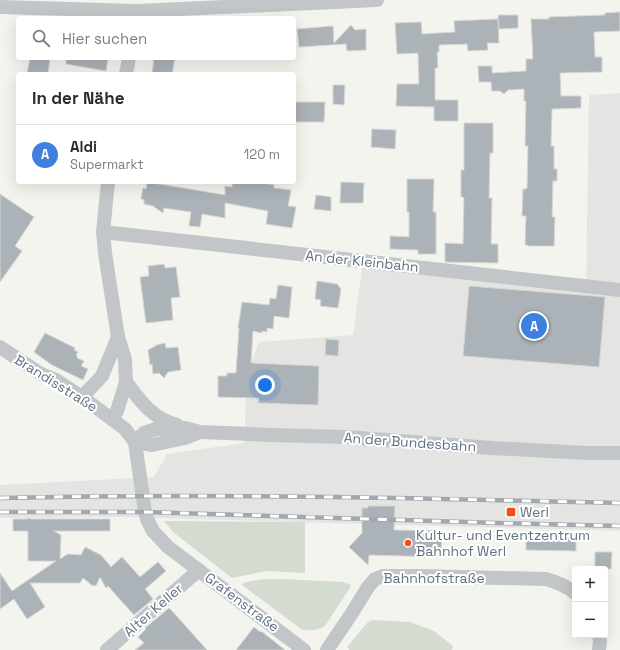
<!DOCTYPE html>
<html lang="de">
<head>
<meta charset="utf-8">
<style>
	:root { --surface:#fff; --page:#f2f2f3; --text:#2b2b33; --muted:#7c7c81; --line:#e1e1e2; --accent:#0b8043 }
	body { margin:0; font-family:"Space Grotesk",sans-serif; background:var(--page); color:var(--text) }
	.controls { position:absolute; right:12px; bottom:12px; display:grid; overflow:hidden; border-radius:4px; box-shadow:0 4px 16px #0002 }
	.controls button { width:36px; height:36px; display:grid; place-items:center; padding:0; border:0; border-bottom:1px solid var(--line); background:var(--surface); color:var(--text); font:20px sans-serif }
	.you { position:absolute; left:265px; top:385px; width:14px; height:14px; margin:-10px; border:3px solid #fff; border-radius:50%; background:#1a73e8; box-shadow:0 0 0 6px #1a73e833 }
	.badge { display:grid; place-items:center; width:26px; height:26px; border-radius:50%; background:var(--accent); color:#fff; font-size:13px; font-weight:700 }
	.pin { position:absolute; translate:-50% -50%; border:2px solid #fff; box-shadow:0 1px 4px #0006 }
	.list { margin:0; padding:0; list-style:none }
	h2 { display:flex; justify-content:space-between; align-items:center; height:52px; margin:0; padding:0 16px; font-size:17px }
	h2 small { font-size:13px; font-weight:400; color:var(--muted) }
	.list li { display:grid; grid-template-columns:26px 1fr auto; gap:12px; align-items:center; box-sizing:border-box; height:60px; padding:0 16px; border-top:1px solid var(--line) }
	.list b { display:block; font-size:15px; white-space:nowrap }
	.list p { margin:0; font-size:13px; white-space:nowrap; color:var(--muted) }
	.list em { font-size:13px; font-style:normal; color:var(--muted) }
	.icon { flex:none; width:22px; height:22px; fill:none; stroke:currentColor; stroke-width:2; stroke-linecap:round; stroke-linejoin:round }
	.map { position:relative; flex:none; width:620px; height:650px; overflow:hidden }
	.search { position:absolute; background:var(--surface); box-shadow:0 4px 16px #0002; left:16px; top:16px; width:280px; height:44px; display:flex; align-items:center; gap:10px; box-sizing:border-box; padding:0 14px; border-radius:4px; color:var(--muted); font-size:15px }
	.panel { position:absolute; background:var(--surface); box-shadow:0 4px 16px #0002; left:16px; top:72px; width:280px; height:112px; border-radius:4px }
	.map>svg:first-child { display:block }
</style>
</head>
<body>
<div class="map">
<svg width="620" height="650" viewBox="0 0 620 650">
	<rect width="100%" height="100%" fill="#f4f4ef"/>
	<path fill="#e4e5e3" d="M620,93V531L120,517L0,518V485L154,477L167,454L244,443L247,374L259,342L353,335L362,268L586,288L589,95Z"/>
	<g fill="#d4dbd0">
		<path d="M164,521L305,522V573L267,571L232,578L173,532L168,526Z"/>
		<path d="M282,579L343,582L349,584L351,586L325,626C317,631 310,631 301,629L242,585L243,583C255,579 269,579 282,579Z"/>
		<path d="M373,620L410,622L434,631L453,646L452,650H349V649L347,647L368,622Z"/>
	</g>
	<g fill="#abb2b8" stroke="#d5d5d2">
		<path d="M620,12V31L594,32L595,57H602V72L560,73L561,96H581V108L552,109L551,146H554V169H557V181H553L552,217H555L554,246H528V245H525L526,216H522L523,189H526L527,188L528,146H525L526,101H524V89L508,90L504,94L500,91H492L491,82H479L478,66H492V73L526,71V59H533L531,19H549V17L605,15V13Z"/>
		<path d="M498,15H518V28L499,29Z"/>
		<path d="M498,19L499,43H487L488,50L468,51L467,44L439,45V52H437L438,68H435V100H458V121H434V107L396,106L397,84H419L418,53L397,54L395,23L421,22L422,34L455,32L454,21Z"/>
		<path d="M351,25L355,30L366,29V50L347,51L346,44L299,47L297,29L333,26L334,43Z"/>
		<path d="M30,58H50L48,74H27Z"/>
		<path d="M66,58H108L106,71L66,64Z"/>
		<path d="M154,58H175L172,74H152Z"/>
		<path d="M333,85H345L344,105L333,104Z"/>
		<path d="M294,102H325L324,122H294Z"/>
		<path d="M464,123H493V153H490L489,198H492L491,244H498V263L445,262V243L463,244L464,198L463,197H461V170H464Z"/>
		<path d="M372,129L396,130L395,149L371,147Z"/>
		<path d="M407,179H434L433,212H436V254H418V250L390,249V236L409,237V212H407Z"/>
		<path d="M147,182L225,195V186L232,187V182H260L274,185V188L291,190L288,206L296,207L292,228L266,224L268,211L225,203V218L202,214L200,227L189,226L191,212L164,208L163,213L153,206L144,204V200L141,199L143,188L146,189Z"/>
		<path d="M341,182L364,183L363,203H340Z"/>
		<path d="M0,194L34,217L15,246L22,251L0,282Z"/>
		<path d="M316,195L331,197V211L314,209Z"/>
		<path d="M164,264L165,268L176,267L180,297L171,298L173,320L146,323L140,277L149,276L148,266Z"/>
		<path d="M317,281L337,284L341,289L338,308L320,306L321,300L315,299Z"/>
		<path d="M278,285L292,287L289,318L274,316L273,329L267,328V332L262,331V333L253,331L251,363L319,366L318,405L258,403L259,398L218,397V376H227V373H236L239,328H238L242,302L269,305L270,298L276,299Z"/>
		<path d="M469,286L605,297L599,367L463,356Z"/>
		<path d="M45,333L75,348L74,350L78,352L76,355L77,356V358L84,361L81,366L88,369L83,380L52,365L34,352Z"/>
		<path d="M326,339L339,340L338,356L325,355Z"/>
		<path d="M165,343L166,348L178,347L181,370L168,372L164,378L159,373L153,374L152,364L150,365L148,350L157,345Z"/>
		<path d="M368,506H395L394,530L442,531L441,557L369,555L368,565L349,547L362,533V508H368Z"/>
		<path d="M28,518L31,519H110V531H54L61,535L60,559L68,554L81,555L85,547L101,555L111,567L122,557L140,577L158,562L166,571L145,589L153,599L134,615L108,586L106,588L100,577L96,586L94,585L93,586L83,578L80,583H30L45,607L27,619L14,599L0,609V573L12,591L56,561H28V531H13V519H28Z"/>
		<path d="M526,537L576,538V551L526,550Z"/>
		<path d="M595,552H612L611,569H595Z"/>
		<path d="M169,608L173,612L207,650H135L144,643L138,637L146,629L145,628Z"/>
		<path d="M254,627L260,632L261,631L285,650H236Z"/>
	</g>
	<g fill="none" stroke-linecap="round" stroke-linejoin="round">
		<g stroke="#c2c6c9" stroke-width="14">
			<path d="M0,7L137,11L377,0"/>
			<path d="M126,74L129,58"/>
			<path d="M108,182L103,232L105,253L118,337L125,359L126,382L117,411L112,419"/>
			<path d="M103,232L620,290"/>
			<path d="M0,347L41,374L56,380L82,397L125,429L135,442L145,512L147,519L153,531L168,547L304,650"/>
			<path d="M126,382C141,402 152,418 177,425"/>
			<path d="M82,397L102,376L118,337"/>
			<path d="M135,442L144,433L156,429L185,428L200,432L271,435L346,437L492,448L587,453H620"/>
			<path d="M135,442L152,445L185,438L200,432"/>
			<path d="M107,650L199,570"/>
			<path d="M327,650L352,613L368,587L375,579L383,576H420L546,579C557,582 566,586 575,593"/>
			<path d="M599,650L600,641L599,635"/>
		</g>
		<g stroke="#a2a8ae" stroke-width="4.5">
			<g id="rail">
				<path d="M0,498C207,493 413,498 620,503"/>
				<path d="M0,512H145L498,523L620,526"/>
			</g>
		</g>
		<use href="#rail" stroke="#fff" stroke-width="3" stroke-dasharray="9" stroke-linecap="butt"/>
	</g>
	<g fill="#f25111" stroke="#fff" stroke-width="1.5">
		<rect x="506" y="507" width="10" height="10" rx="2"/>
		<circle cx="408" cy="543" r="4"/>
	</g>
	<g text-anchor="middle" stroke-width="4" stroke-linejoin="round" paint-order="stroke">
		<g font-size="14" fill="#607183" stroke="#fff">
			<text transform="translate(362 261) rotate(6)" y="5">An der Kleinbahn</text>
			<text transform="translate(56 383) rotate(32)" y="5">Brandisstraße</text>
			<text transform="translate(410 442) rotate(4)" y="5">An der Bundesbahn</text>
			<text x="434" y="583">Bahnhofstraße</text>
			<text transform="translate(242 602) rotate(37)" y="5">Grafenstraße</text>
			<text transform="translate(153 610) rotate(-41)" y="5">Alter Keller</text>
		</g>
		<g font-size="14" fill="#607183" stroke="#fff" text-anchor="start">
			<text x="520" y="517">Werl</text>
			<text x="416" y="540">Kultur- und Eventzentrum<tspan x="416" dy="16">Bahnhof Werl</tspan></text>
		</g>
	</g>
</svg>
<div class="controls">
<button>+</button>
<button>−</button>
</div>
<div class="you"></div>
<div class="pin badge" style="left:534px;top:326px;background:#3f7fe0">A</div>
<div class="search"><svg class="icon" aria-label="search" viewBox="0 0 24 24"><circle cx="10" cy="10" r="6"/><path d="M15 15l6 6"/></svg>Hier suchen</div>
<section class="panel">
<h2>In der Nähe<small></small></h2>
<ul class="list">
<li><span class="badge" style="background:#3f7fe0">A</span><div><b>Aldi</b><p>Supermarkt</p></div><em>120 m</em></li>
</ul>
</section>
</div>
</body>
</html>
